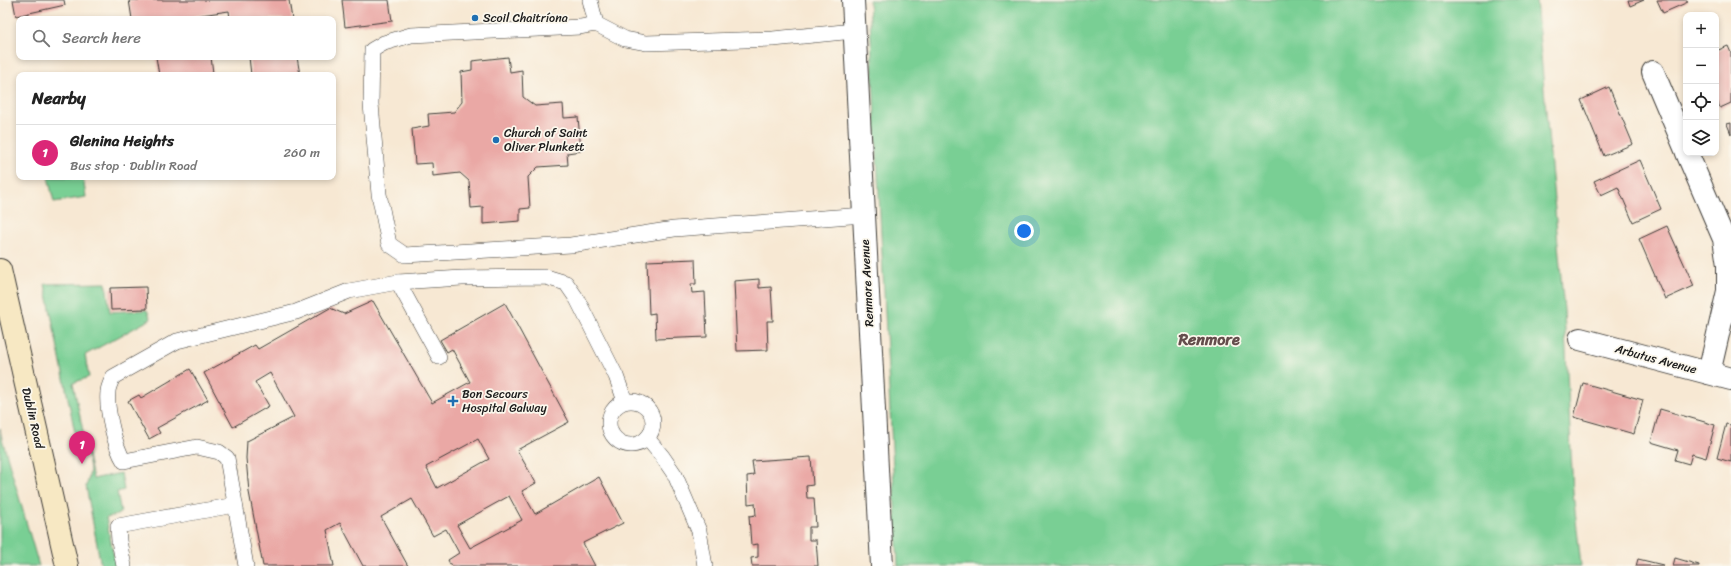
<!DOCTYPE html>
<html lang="en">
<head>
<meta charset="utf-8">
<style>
	:root { --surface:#fff; --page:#f2f2f2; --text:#222; --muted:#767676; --line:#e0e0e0; --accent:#db2777 }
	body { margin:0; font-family:Sriracha,sans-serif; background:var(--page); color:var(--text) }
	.controls { position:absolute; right:12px; top:12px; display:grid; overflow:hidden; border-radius:8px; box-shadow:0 2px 6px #0003 }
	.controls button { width:36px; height:36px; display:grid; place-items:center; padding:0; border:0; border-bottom:1px solid var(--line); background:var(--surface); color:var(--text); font:20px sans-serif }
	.you { position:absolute; left:1024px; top:231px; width:14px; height:14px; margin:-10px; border:3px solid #fff; border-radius:50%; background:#1a73e8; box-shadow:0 0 0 6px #1a73e833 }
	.badge { display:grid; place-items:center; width:26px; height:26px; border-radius:50%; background:var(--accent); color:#fff; font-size:13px; font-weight:700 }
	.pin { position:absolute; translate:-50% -33px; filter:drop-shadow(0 1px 2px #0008) }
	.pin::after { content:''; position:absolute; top:21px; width:14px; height:12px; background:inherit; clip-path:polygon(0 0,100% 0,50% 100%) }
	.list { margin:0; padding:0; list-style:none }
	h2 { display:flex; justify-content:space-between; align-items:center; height:52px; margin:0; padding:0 16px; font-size:17px }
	h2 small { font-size:13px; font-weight:400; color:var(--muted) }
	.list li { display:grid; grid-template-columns:26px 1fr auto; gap:12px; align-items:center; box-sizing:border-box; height:56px; padding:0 16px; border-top:1px solid var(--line) }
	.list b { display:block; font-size:15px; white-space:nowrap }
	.list p { margin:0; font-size:13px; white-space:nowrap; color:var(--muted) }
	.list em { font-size:13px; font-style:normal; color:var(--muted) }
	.icon { flex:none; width:22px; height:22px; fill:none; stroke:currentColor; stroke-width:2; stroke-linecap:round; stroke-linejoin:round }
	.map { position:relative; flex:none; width:1731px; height:566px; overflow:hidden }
	.search { position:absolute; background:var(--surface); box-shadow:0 2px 6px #0003; left:16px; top:16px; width:320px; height:44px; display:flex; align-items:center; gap:10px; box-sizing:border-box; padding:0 14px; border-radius:8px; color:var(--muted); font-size:15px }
	.panel { position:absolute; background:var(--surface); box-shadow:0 2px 6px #0003; left:16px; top:72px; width:320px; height:108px; border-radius:8px }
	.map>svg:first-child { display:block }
</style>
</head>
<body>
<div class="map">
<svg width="1731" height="566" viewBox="0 0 1731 566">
	<rect width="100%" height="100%" fill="#fbf7ec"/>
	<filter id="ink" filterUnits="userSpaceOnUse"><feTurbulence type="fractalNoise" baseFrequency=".025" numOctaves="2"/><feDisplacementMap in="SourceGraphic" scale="8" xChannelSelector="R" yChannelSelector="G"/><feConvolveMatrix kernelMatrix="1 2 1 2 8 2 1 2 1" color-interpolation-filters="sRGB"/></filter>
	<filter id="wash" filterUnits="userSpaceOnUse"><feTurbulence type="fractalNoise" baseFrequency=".012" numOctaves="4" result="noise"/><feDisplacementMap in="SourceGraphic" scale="16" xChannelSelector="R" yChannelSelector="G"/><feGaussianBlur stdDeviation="0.9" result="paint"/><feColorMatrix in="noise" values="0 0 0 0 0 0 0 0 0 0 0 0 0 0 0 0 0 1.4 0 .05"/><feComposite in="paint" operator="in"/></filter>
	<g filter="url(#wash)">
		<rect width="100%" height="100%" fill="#f7e8d3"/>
		<g fill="#79cf94" stroke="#4a7658">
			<path d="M869,0H1536L1564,310L1573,492L1581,566H898Z"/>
			<path d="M48,177H83L86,197L54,202Z"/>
			<path d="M106,283L110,312L147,310L151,319L85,355L89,377L73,383L93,479L121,473L124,490L117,492L121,512L117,515L106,518L116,566H101L86,486C94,467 88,454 76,438L45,284Z"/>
			<path d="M0,428L1,435L39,566H0Z"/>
		</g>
		<g id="blocks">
			<g fill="#eaa8a5" fill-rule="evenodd">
				<path d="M13,0H64L65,5L16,16Z"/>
				<path d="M129,0H289L292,19H230L229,11L194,16L195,19H132Z"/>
				<path d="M342,0H389L392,21L345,27Z"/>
				<path d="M1628,0H1644L1630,6Z"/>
				<path d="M1657,0H1687L1688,2L1663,13Z"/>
				<path d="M1728,46L1731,53V103L1720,108L1716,98V51Z"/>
				<path d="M156,57H211L213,73L202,75H159Z"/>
				<path d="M249,57H297L300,75H251Z"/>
				<path d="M508,57L510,72L522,70L523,97L535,106L563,104L564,118L578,117L581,151L567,153L568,165L538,167L528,177L530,208L520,209V221L483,224V207L471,208L469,181L460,173L433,176L432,163L415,164L412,129L429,126L428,114L454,112L462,102L461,72L472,70V61Z"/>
				<path d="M1609,87L1633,144L1604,156L1581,100Z"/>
				<path d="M1731,123V134L1727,124Z"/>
				<path d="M1640,160L1661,209L1633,222L1618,187L1601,195L1594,181Z"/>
				<path d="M1667,226L1694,286L1665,299L1639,239Z"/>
				<path d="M695,259L696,284H691L692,293L705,292L707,337L656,339L655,313L649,314L647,261Z"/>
				<path d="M759,279V288L771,287L773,321H767L768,350L737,351L734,281Z"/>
				<path d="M146,287L147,309L111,310L110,288Z"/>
				<path d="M373,301L432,403L470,382L452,349L447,352L440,340L505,303L569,422L517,450L536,483L522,491L535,514L599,477L623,523L583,543L595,566H451L448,560L459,553L446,529L433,536L412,499L381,517L408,566H363L340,523L327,530L334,566H263L249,492L246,458L247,441L294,417L270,373L255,382L269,406L233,427L204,373L255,345L258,349L330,308L344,314ZM478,439L489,459L437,488L426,467ZM509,496L522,520L470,548L457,525Z"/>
				<path d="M190,369L208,400L157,428L160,433L149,439L128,401L139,395L141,398Z"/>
				<path d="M1583,383L1643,400L1634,434L1574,417Z"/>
				<path d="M1660,409L1715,425L1706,458L1692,454L1689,464L1675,460L1678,450L1651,442Z"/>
				<path d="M1726,424L1731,425V462L1717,458Z"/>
				<path d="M811,457L813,485L806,486L807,498H814L816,527H809V540H816L818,566H752L751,558L758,557V544L751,545L749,516L756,515L755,503L748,504L747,476L754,475L752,461Z"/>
				<path d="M1675,558L1699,565V566H1673Z"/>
				<path d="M1638,559L1663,565V566H1636Z"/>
			</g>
		</g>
	</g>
	<g filter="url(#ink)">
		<use href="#blocks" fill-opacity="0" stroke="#3d3b37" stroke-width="1"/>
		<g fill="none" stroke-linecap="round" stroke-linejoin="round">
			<g stroke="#3d3b37" stroke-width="16">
				<g id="service">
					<path d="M590,0L596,24"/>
					<path d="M854,31L773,39L646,43L625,39L596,24L580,27L411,35L384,43L372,50L371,104L379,194L389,244L405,255L571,245L674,229L864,215"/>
					<path d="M398,282L439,357"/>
					<circle cx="631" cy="423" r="22"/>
					<path d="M647,438L662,456L675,475L699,531L705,566"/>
					<path d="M124,566L119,541L118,526L235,505"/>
					<path d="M246,566L227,458L219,452L197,447L124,461C115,447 106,409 108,392C108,387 111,382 113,377L177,341L296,312L349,291L398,282L462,278L546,277L566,283L577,299L616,376L625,401"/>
				</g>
			</g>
			<g stroke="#3d3b37" stroke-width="24">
				<g id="minor">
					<path d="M853,0L882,566"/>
					<path d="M1653,72L1686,150"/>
					<path d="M1687,153L1724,239L1728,265V291L1709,373"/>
					<path d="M1580,339L1731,379"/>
				</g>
			</g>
			<g stroke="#3d3b37" stroke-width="24">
				<path id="secondary" d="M0,270L67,566"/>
			</g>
			<use href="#service" stroke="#fff" stroke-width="15"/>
			<use href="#minor" stroke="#fff" stroke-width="22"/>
			<use href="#secondary" stroke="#f7e8c3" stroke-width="22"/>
		</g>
	</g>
	<g fill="#1f6fb2" stroke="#fbf7ec" stroke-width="1.5">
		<circle cx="475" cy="18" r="4"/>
		<circle cx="496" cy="140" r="4"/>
		<path d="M451 395h4v4h4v4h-4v4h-4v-4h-4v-4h4z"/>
	</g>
	<g text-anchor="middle" stroke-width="3.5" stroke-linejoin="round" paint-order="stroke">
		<g font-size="12" fill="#1c1c1c" stroke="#fbf7ec" text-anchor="start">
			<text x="483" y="22">Scoil Chaitríona</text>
			<text x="504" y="137">Church of Saint<tspan x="504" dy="14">Oliver Plunkett</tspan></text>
			<text x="462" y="398">Bon Secours<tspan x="462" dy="14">Hospital Galway</tspan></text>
		</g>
		<g font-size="12" fill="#1c1c1c" stroke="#fbf7ec">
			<text transform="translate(867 283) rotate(-93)" y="4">Renmore Avenue</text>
			<text transform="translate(1656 359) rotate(15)" y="4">Arbutus Avenue</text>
			<text transform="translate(33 418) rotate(77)" y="4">Dublin Road</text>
		</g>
		<g font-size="16" font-weight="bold" fill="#644d4c" stroke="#fbf7ec">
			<text x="1209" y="345">Renmore</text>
		</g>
	</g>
</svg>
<div class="controls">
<button>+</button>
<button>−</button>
<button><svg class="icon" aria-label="locate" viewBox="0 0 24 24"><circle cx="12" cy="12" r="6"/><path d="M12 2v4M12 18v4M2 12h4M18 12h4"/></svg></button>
<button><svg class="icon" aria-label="layers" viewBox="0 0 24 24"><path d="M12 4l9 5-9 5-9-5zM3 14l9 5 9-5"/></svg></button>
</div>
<div class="you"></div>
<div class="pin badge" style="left:82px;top:464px">1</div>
<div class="search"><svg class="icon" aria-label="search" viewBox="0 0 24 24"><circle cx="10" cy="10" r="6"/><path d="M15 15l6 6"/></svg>Search here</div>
<section class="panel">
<h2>Nearby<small></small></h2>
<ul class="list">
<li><span class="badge">1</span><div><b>Glenina Heights</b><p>Bus stop · Dublin Road</p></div><em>260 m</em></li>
</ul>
</section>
</div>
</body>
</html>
